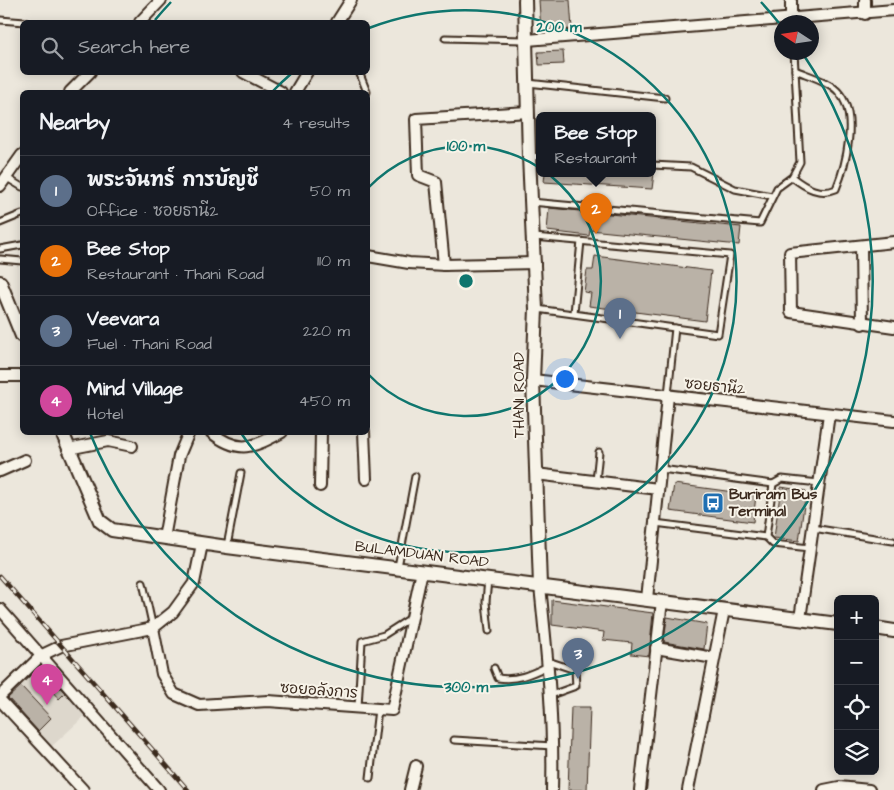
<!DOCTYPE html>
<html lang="en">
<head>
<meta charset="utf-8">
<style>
	:root { --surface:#171b24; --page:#20242c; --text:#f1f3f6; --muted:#9ea1a6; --line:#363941; --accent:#1f6fb2 }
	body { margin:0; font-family:"Architects Daughter","Playpen Sans Thai",sans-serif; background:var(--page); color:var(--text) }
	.controls { position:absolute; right:15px; bottom:15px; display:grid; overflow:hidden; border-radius:8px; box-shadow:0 2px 12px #0003 }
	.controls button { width:45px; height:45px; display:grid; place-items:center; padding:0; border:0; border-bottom:1px solid var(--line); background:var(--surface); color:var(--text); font:25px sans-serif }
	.compass { position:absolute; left:774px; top:15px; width:45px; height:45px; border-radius:50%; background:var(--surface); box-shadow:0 2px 12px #0003; rotate:282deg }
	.you { position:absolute; left:564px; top:378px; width:18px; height:18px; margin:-12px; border:4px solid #fff; border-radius:50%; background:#1a73e8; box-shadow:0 0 0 8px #1a73e833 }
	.badge { display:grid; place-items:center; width:32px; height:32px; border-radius:50%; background:var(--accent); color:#fff; font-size:16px; font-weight:700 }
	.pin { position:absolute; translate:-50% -41px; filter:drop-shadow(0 1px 2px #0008) }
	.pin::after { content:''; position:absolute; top:26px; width:18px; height:15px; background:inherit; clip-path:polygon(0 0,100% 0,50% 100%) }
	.popup { position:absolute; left:536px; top:112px; width:120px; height:65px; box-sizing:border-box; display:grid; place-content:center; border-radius:8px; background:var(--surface); filter:drop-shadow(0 1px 4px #0005); font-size:16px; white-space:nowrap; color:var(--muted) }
	.popup b { font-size:19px; color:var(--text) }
	.popup::after { content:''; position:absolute; left:50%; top:100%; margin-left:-10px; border:10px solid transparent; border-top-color:var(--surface) }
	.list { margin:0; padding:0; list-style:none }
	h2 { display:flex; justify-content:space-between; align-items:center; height:65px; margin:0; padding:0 20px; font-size:21px }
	h2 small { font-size:16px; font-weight:400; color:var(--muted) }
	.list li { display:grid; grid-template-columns:32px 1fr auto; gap:15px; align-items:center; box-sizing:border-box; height:70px; padding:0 20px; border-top:1px solid var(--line) }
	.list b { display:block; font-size:19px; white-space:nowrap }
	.list p { margin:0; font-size:16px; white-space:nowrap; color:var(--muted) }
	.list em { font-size:16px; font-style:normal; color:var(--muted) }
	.icon { flex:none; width:28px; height:28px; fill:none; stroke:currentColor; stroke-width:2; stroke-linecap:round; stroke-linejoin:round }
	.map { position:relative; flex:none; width:894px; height:790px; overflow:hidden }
	.search { position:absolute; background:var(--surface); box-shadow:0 2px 12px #0003; left:20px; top:20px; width:350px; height:55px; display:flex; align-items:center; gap:12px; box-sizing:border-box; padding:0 18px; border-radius:8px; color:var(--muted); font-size:19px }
	.panel { position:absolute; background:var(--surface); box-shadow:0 2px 12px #0003; left:20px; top:90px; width:350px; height:345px; border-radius:8px }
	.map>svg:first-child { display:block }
</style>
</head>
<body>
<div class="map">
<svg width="894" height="790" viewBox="0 0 894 790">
	<rect width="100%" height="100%" fill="#ece7dc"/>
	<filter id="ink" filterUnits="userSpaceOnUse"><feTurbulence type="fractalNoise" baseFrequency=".02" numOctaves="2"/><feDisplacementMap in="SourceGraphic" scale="10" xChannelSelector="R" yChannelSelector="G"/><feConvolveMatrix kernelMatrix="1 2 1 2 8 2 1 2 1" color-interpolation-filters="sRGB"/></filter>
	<g filter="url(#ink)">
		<path fill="#ddd7cc" d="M44,663L89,712L51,747L5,699Z"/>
		<g fill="#bab2a7" stroke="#3b2a1e">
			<path d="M539,0H570L572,29L541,31Z"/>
			<path d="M563,51L564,64L539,65L538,52Z"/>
			<path d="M545,173H654L652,189L544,182Z"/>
			<path d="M549,208L741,227L739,245L590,230L589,236L547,231Z"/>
			<path d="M595,256L711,271L705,321L589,306L591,293L584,292L587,270H593Z"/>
			<path d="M674,484L756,495L753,522L670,511Z"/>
			<path d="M781,487L806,491L799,541L774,538Z"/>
			<path d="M552,600L653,613L649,656L631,654L632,643L603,640L604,632L552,625Z"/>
			<path d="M667,617L707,624L704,649L664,642Z"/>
			<path d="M49,675L65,693L59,699L43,681Z"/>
			<path d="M21,686L51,718L38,731L8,698Z"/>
			<path d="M571,707H590L587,790H568Z"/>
		</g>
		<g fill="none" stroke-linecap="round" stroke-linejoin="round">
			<g stroke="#3b2a1e" stroke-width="9">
				<g id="service">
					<path d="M0,20L25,22"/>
					<path d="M445,38L524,40"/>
					<path d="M359,72L367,92"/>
					<path d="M528,83L665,98"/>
					<path d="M529,156L540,157"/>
					<path d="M652,165L691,167L735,189L772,196"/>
					<path d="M792,177C806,188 820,196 836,189C846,165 858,117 840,94C832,82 809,76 795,70"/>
					<path d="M7,178L22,187"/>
					<path d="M531,202L760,223L777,188L792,177L800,162L794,52"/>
					<path d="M0,223L22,214"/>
					<path d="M534,237L730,255L718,334L537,309"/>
					<path d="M0,249L22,245"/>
					<path d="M0,259L22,261"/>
					<path d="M574,313L581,241"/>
					<path d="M668,395L675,328"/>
					<path d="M661,469L773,484"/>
					<path d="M596,481L599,452"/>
					<path d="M655,523L766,537"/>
					<path d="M813,528L893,541"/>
					<path d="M227,546L241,473"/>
					<path d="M810,548L773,544L766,537L773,484L782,479L819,483"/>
					<path d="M398,567L415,476"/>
					<path d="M488,579L486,602L489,631"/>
					<path d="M143,583L153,628"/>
					<path d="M548,661L575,670L576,686L551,695"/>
					<path d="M494,668L498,678C517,681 531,674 548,666"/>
					<path d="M358,707L362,641L384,635L412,617"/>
					<path d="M454,740L553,746"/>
					<path d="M370,778L378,709"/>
				</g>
			</g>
			<g stroke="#3b2a1e" stroke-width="14">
				<g id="minor">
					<path d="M865,0V14"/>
					<path d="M791,20V0"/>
					<path d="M140,22L161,0"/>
					<path d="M337,22L351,0"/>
					<path d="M527,40L894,10"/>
					<path d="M243,72L281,92"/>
					<path d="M70,92L90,72"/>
					<path d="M295,92L307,72"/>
					<path d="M0,186L22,155"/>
					<path d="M894,242L790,253L791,312L894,327"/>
					<path d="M861,246L862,324"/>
					<path d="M368,256L409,263L444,265L535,263"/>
					<path d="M444,265L436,182L418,175L416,119L528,112"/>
					<path d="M0,376H22"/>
					<path d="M533,380L894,421"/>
					<path d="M211,432C239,455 254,447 282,432"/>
					<path d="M364,432L366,479"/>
					<path d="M68,449L108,441L132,446"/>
					<path d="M0,471L25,460"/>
					<path d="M536,474L658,489"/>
					<path d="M320,486L321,432"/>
					<path d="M164,538L179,456L189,432"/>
					<path d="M540,586C547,654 554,721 552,790"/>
					<path d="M647,599L668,396"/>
					<path d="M0,609L159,790"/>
					<path d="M800,619L829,414"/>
					<path d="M153,628L162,674L174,694L199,705L268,701L392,710L422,571"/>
					<path d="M656,648L714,658"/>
					<path d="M0,696L42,655L61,646L153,628L173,612L194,583L202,544"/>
					<path d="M0,700L83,790"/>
					<path d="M410,790L416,766"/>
					<path d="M640,790L662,601"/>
					<path d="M688,790L724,610"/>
					<path d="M824,790L839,787L869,790"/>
				</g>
			</g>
			<g stroke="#3b2a1e" stroke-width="16">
				<g id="tertiary">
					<path d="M525,0L529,156L536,309L533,380L540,586"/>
					<path d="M0,282L22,336"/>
					<path d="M62,432L100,521L112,530L227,547L838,624"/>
					<path d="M875,628L894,631"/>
				</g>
			</g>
			<use href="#service" stroke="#f7f3e8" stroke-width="5"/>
			<use href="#minor" stroke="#f7f3e8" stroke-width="10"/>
			<use href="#tertiary" stroke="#f7f3e8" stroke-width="12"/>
			<g stroke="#3b2a1e" stroke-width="4.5">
				<path id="rail" d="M0,576L188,790"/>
			</g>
			<use href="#rail" stroke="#f7f3e8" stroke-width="2.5" stroke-dasharray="8" stroke-linecap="butt"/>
		</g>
	</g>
	<g fill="none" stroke="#0f766e" stroke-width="2.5">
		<path d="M368 188A135 135 0 1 1 368 374"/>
		<path d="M273 91A271 271 0 0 1 292 73M369 28A271 271 0 1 1 241 433"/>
		<path d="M155 20A406 406 0 0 1 171 2M761 2A406 406 0 0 1 779 23M803 54A406 406 0 1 1 90 433"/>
	</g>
	<defs>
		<g id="bus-square" transform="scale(1.125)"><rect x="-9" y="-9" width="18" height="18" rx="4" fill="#1f6fb2" stroke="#f7f3e8"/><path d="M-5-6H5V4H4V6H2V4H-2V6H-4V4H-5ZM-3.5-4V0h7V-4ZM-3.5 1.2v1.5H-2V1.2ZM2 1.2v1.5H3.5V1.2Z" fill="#fff"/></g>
	</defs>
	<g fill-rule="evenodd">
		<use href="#bus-square" x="713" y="503"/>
	</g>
	<g text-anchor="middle" stroke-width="4" stroke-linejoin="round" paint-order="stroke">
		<g font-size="15" fill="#3b2a1e" stroke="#f7f3e8">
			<text transform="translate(715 386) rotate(6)" y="5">ซอยธานี2</text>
			<text transform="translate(519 395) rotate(-90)" y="5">THANI ROAD</text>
			<text transform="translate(422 554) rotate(7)" y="5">BULAMDUAN ROAD</text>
			<text transform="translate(319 690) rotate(4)" y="5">ซอยอลังการ</text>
		</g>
		<g font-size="15" font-weight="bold" fill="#3b2a1e" stroke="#f7f3e8" text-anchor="start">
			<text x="729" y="499">Buriram Bus<tspan x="729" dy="17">Terminal</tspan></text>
		</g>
	</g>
	<circle cx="466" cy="281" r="8" fill="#0f766e" stroke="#f7f3e8" stroke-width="2.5"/>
	<g font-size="15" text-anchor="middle" font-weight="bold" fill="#0f766e" stroke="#f7f3e8" stroke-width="4" stroke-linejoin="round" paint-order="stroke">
		<text x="559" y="32">200 m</text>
		<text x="466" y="151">100 m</text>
		<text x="466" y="692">300 m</text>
	</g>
</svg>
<div class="controls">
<button>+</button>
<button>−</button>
<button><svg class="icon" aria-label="locate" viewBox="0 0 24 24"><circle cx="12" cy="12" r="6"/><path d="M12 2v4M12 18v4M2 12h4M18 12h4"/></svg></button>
<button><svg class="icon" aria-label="layers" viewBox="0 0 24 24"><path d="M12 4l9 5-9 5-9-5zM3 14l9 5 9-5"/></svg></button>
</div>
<svg class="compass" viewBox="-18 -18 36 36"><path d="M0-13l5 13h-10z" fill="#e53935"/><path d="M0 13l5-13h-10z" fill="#9ea1a6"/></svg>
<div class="you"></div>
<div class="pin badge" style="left:620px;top:339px;background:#5c6f8a">1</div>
<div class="pin badge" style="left:596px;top:234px;background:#e8710a">2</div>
<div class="popup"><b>Bee Stop</b>Restaurant</div>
<div class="pin badge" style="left:578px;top:679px;background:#5c6f8a">3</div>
<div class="pin badge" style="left:47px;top:705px;background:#d1479c">4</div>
<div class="search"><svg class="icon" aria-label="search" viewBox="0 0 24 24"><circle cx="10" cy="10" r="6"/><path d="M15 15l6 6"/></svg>Search here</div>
<section class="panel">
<h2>Nearby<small>4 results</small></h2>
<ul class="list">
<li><span class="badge" style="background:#5c6f8a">1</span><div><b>พระจันทร์ การบัญชี</b><p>Office · ซอยธานี2</p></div><em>50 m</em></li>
<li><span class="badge" style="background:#e8710a">2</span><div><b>Bee Stop</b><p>Restaurant · Thani Road</p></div><em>110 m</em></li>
<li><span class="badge" style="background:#5c6f8a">3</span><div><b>Veevara</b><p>Fuel · Thani Road</p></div><em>220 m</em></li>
<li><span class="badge" style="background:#d1479c">4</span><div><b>Mind Village</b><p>Hotel</p></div><em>450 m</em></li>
</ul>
</section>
</div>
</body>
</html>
